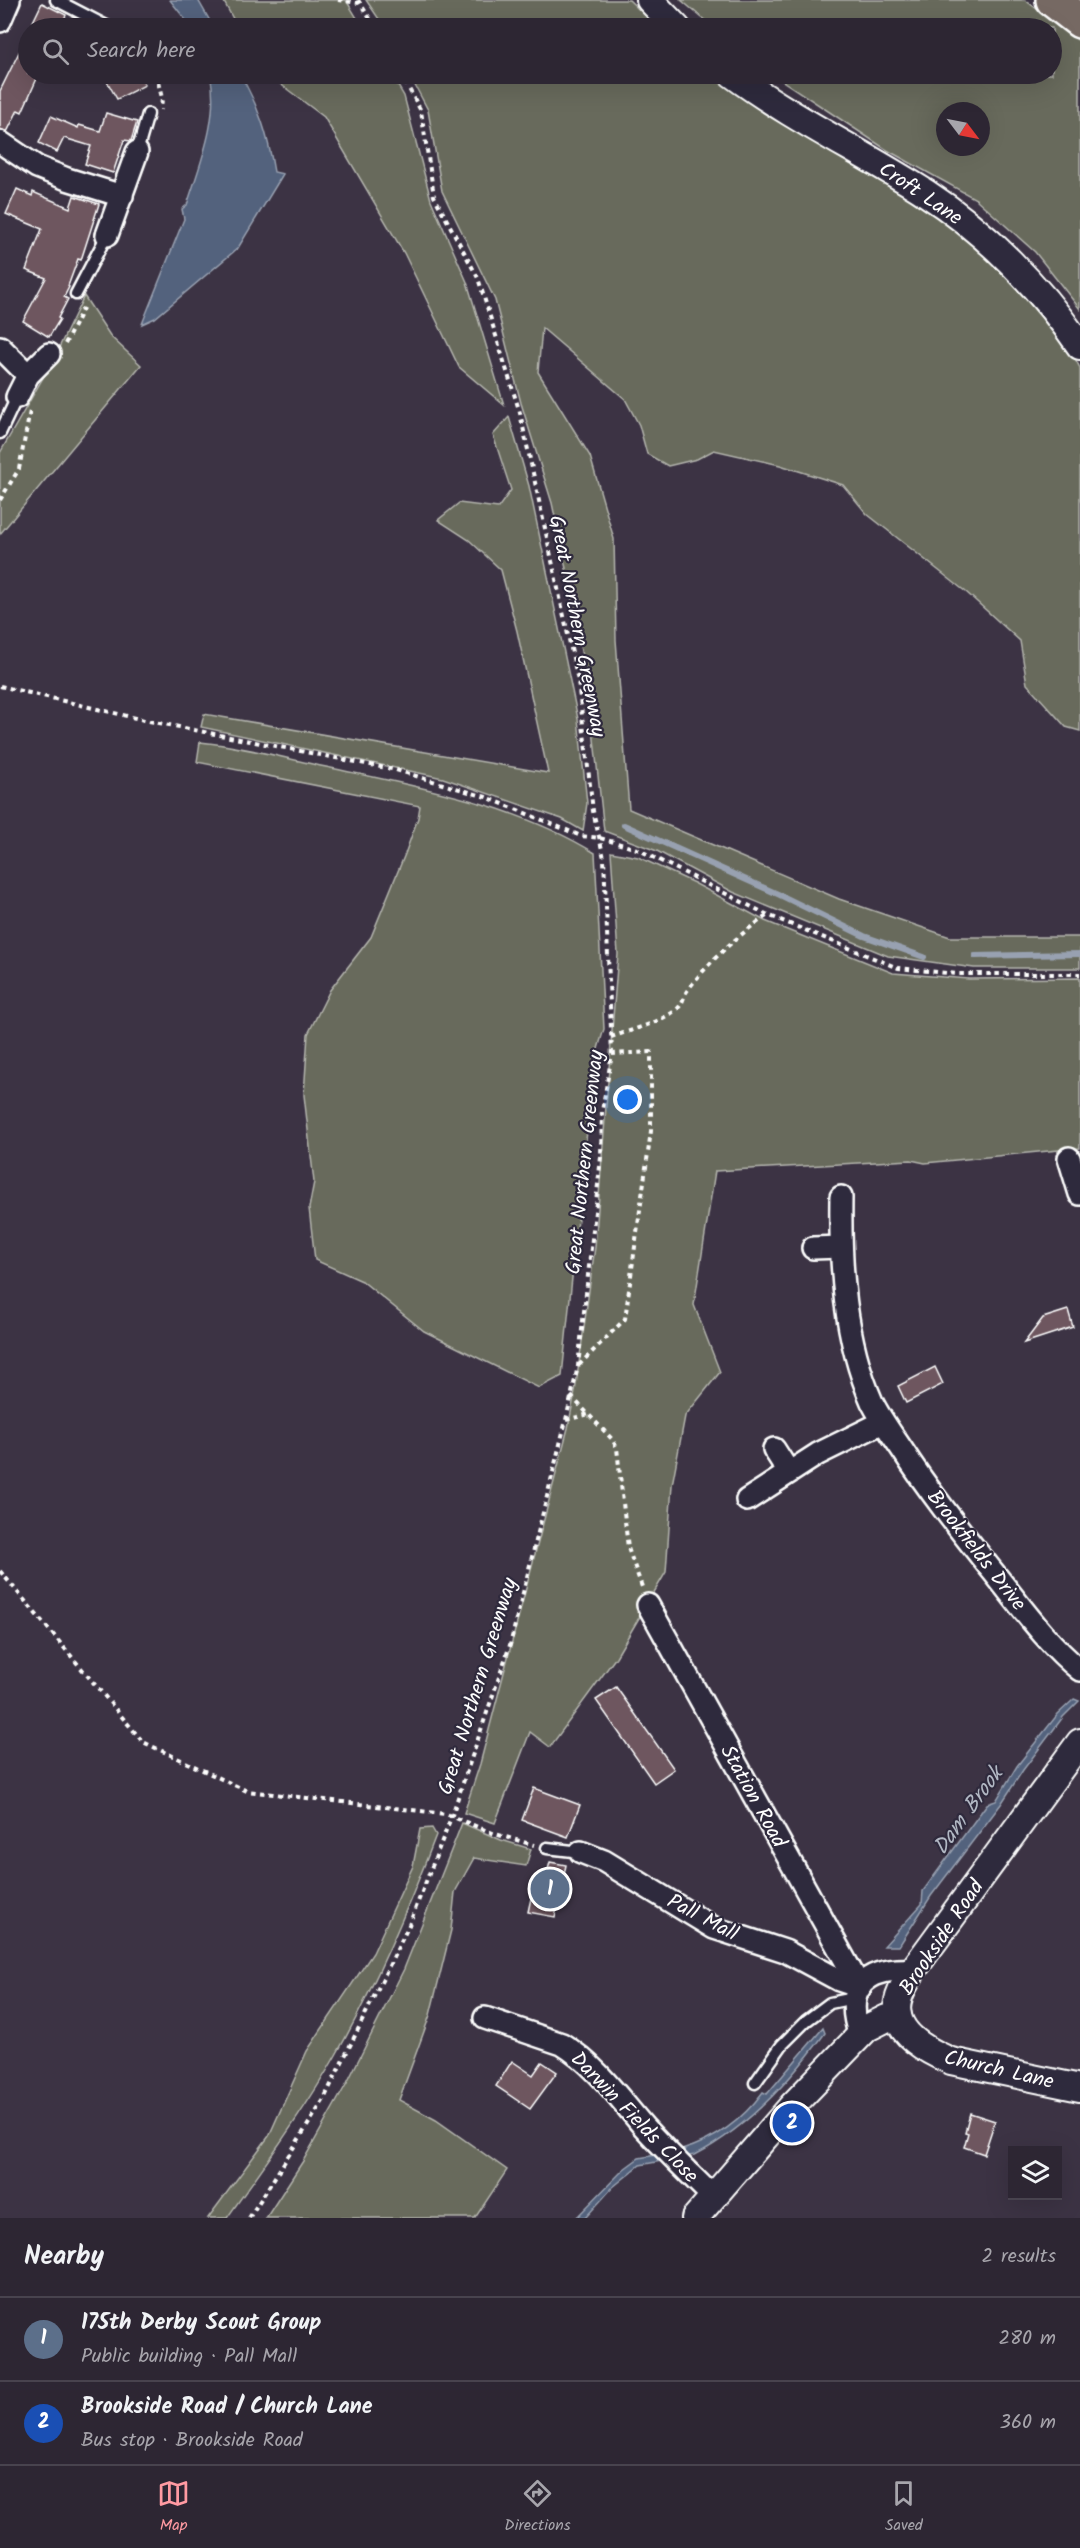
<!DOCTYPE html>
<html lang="en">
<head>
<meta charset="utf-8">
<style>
	:root { --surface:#2d2633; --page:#352e3b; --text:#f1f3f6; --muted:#a7a5ac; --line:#48434e; --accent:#ff9aa2 }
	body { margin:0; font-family:Kalam,sans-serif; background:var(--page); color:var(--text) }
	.controls { position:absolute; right:18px; bottom:18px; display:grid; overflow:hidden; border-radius:0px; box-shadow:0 6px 24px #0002 }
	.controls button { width:54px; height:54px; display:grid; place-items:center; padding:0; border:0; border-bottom:2px solid var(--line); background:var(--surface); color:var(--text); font:30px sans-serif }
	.compass { position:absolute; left:936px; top:102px; width:54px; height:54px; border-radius:50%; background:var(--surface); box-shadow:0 6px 24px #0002; rotate:122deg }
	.you { position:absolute; left:628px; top:1100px; width:21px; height:21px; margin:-15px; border:4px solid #fff; border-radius:50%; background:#1a73e8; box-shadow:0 0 0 9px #1a73e833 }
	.badge { display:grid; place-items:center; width:39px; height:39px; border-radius:50%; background:var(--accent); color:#fff; font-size:20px; font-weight:700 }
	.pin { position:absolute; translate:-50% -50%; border:3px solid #fff; box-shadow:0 2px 6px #0006 }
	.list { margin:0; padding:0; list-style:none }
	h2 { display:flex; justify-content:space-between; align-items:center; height:78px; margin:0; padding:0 24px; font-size:26px }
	h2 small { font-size:20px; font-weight:400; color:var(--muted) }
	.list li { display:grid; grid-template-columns:39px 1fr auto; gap:18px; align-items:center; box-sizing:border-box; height:84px; padding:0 24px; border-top:2px solid var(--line) }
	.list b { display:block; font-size:22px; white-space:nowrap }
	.list p { margin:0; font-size:20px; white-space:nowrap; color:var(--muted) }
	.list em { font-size:20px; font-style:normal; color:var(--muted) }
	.icon { flex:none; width:33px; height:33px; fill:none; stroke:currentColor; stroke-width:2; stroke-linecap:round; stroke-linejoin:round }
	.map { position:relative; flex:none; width:1080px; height:2218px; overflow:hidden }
	.search { position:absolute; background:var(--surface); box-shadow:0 6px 24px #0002; left:18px; right:18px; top:18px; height:66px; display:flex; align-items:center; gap:15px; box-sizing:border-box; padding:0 21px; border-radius:33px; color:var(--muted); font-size:22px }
	.sheet { height:246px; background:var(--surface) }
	nav { display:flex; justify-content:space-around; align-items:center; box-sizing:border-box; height:84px; border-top:2px solid var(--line); background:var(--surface); font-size:16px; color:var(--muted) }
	nav a { display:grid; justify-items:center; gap:3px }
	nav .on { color:var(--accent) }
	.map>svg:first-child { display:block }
</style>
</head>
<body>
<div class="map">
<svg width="1080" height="2218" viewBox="0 0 1080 2218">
	<rect width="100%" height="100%" fill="#3c3344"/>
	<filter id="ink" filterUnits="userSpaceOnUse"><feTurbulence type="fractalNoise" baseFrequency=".0167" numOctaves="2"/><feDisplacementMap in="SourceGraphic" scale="12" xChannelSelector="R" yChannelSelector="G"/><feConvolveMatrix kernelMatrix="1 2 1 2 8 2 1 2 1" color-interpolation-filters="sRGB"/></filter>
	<g filter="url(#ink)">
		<g fill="#686b5c" stroke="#b4b5ae" stroke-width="1.5" fill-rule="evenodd">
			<path d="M223,0H346L363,28H238Z"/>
			<path d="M366,0H629L658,28H385Z"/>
			<path d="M681,0H1025L1080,42V309L1035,252L976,199L887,150L772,74H1052V28H714ZM945,111H981V147H945Z"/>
			<path d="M267,74H391L404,96L431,200L467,282L504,405L459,367L404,253L324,117Z"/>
			<path d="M409,74H711L749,102L842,152L922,200L994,257L1031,300L1072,353L1080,368V731L1066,727L1027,684L1020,641L966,592L867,514L843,485L780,465L714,450L697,459L668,466L647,454L639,425L625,399L542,328L538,372L590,456L614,539L616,640L629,809L839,899L950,937H1080V968H974L888,956L733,892L657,851L604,831L590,702L568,578L552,503L521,403L495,300L442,191L428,110Z"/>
			<path d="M84,296L111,337L141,365L0,534V453L52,362Z"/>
			<path d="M509,417L529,486L578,719L587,803L583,831L562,819L443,778L201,727L204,714L548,773L517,631L501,570L469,540L438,520L459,503L498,508L511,490L493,435Z"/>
			<path d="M200,742C242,746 284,758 326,767C418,787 514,803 595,853L604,1029L594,1062L562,1376L539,1388L424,1331L362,1281L315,1260L309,1208L314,1182L304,1095L308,1034L330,990L371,937L405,854L418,818L420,806L197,762Z"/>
			<path d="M611,852L638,857L694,883L765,921L893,973L969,979L1080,978V1148L925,1163L911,1160L715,1171L694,1305L720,1372L685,1416L672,1485L666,1572L616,1657L550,1747L530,1732L495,1823L464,1813L480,1764L568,1428L575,1392L595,1247L618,954Z"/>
			<path d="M462,1823L501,1840L531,1849L526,1866L474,1858L455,1892L451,1930L430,2015L399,2100L436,2120L507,2170L475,2218H266L303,2161L347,2083L404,1969Z"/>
			<path d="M432,1828L436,1835C408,1909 375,1986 336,2055C305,2110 263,2167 227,2218H208L269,2136L307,2051L373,1953L413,1866L420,1829Z"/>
		</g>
		<g fill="#53627d" stroke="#98a1b1" stroke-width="1.5">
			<path d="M170,0H198L214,28H192Z"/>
			<path d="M210,74H240C259,107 268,135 274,172L283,174L238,248L155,318L142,324L184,219L182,209L187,205C200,164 220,117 210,74Z"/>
			<path d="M1074,1699L1079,1701L1063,1717L1023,1770L1001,1804L931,1896L899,1946H884L922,1904L923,1891L987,1804L996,1801L1017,1766L1058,1714Z"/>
			<path d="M823,2028L825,2033C791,2080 747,2128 695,2155L689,2156L682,2150C715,2140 743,2119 763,2092L767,2094Z"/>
			<path d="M662,2154L667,2160L640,2165L613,2187L585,2218H576L624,2169L639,2158Z"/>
		</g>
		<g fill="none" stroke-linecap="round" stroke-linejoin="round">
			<g stroke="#98a1b1" stroke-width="6">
				<path d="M624,825L780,895L864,936L924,957"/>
				<path d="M975,956L1080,954"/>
			</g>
		</g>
		<g fill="#6e565f" stroke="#fff" stroke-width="1.5">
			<path d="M42,3L66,15L60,28H30Z"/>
			<path d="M28,34V74H39L22,112L18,110L7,132L0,129V91Z"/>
			<path d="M122,74H139L145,85L117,99L107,81Z"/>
			<path d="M106,113L137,122L131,141L124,140L113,173L85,164L91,146L64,138L57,152L39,143L51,116L78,128L79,125L100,131Z"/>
			<path d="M17,189L32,196L33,192L70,208L74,196L99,204L81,260L78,259L68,286L69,287L64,297L68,299L58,318L60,319L49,337L23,321L46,278L26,270L42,229L6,214Z"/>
			<path d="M1068,1310L1073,1327L1024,1343L1043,1318Z"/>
			<path d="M935,1367L943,1384L906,1403L898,1386Z"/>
			<path d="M616,1687L674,1769L654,1783L596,1700Z"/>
			<path d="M534,1788L580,1805L568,1837L522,1820Z"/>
			<path d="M550,1862L566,1865L555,1917L528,1912L533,1889L539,1890L540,1885H544Z"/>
			<path d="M512,2061L533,2075L542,2062L557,2072L530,2109L496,2086Z"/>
			<path d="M970,2113L995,2121L984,2154L964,2147L968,2133L965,2132Z"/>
		</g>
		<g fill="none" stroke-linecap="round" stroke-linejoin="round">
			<g stroke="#fff" stroke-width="15">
				<g id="service">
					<path d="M56,0L110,28"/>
					<path d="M137,152L148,114"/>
					<path d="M76,294L107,235"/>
					<path d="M0,433L17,397"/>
					<path d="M547,1848L581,1852"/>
					<path d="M755,2083L782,2045L806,2021L830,2003L854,1998"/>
				</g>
			</g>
			<g stroke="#fff" stroke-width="26">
				<g id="minor">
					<path d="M0,21L9,0"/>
					<path d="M0,142L37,167L67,179L122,196"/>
					<path d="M107,235L137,152"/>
					<path d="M0,347L28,375"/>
					<path d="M17,397L28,375L49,354"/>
					<path d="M1069,1158L1080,1194"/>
					<path d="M841,1197C840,1266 844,1338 872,1402C880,1418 891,1433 901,1448C928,1490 959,1529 990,1568C1018,1602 1045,1642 1080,1670"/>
					<path d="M813,1248L841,1247"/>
					<path d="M774,1449L788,1471"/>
					<path d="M747,1500L818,1454L883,1422"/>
					<path d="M648,1605L860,1987"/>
					<path d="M581,1852L604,1861L714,1928L785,1951L839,1980L860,1987"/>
					<path d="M485,2018L562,2044C595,2064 619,2098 644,2127C666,2151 690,2174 713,2197"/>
					<path d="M860,2036C843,1988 865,1967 913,1970"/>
				</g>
			</g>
			<g stroke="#fff" stroke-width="30">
				<g id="tertiary">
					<path d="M650,0L677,28"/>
					<path d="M732,74C793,119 862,152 926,193C986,232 1040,287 1080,346"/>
					<path d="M1080,1742L913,1970C908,1979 900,1990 898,2001C891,2032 927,2051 951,2061L1080,2088"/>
					<path d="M695,2218L792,2106L867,2028L887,2018L898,2016"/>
				</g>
			</g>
			<g stroke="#fff" stroke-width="38">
				<path id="trunk" d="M1053,0L1080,21"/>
			</g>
			<g stroke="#fff" stroke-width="4" stroke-dasharray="4.5 4.5" stroke-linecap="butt">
				<path d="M338,0L359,3"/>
				<path d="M358,0L376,28"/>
				<path d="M156,74L162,98L161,110"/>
				<path d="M65,344L84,306"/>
				<path d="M0,500L19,469L30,411"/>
				<path d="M0,686L144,720L396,770L486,797L581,836L600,838L637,849L768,915L898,968L957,974H1080"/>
				<path d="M611,1037C629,1031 666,1021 679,1007C683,1003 684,995 687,991C709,961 738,935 768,915"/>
				<path d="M579,1365L625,1319L651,1131V1052L612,1054"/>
				<path d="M571,1396L612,1439L617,1448L628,1548L642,1587"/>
				<path d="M566,1420L589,1414"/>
				<path d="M0,1571L143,1742L247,1791L446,1814L495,1834L534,1845"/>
				<path d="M249,2218L323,2101L409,1925L452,1815L510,1645L566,1420L578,1366L601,1157L602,1111L612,1054L604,858L593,811L578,681L520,413L478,278L434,196L421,111L401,74"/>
			</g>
			<use href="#service" stroke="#2f2a3d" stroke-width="10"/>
			<use href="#minor" stroke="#2f2a3d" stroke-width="21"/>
			<use href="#tertiary" stroke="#2f2a3d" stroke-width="26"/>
			<use href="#trunk" stroke="#766964" stroke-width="33"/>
		</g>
	</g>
	<g text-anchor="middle" stroke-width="4.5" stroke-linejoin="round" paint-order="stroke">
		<g font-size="21" fill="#fff" stroke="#2f2a3d">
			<text transform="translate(921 193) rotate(34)" y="7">Croft Lane</text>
			<text transform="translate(578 626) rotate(79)" y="7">Great Northern Greenway</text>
			<text transform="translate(584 1162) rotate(-84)" y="7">Great Northern Greenway</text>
			<text transform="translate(977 1550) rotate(52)" y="7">Brookfields Drive</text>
			<text transform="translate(477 1686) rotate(-73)" y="7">Great Northern Greenway</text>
			<text transform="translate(754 1796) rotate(61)" y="7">Station Road</text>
			<text transform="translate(703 1917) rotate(28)" y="7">Pall Mall</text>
			<text transform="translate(941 1937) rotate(-56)" y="7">Brookside Road</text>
			<text transform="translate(999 2069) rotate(13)" y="7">Church Lane</text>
			<text transform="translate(635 2117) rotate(46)" y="7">Darwin Fields Close</text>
		</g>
		<g font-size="22" font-style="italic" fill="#b2b8c4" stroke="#2f2a3d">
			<text transform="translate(967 1810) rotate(-54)" y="8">Dam Brook</text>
		</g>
	</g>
</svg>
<div class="controls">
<button><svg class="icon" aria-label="layers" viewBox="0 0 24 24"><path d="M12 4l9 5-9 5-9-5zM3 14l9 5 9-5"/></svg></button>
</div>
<svg class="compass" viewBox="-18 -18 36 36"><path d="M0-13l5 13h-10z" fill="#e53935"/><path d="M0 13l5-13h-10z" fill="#a7a5ac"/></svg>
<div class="you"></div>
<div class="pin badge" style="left:550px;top:1889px;background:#5c6f8a">1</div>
<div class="pin badge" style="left:792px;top:2123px;background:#1a4fb4">2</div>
<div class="search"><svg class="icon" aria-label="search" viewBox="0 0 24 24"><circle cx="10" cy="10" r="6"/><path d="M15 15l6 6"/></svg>Search here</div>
</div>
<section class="sheet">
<h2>Nearby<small>2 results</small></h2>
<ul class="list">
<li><span class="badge" style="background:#5c6f8a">1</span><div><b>175th Derby Scout Group</b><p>Public building · Pall Mall</p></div><em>280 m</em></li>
<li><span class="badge" style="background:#1a4fb4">2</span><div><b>Brookside Road / Church Lane</b><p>Bus stop · Brookside Road</p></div><em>360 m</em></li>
</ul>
</section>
<nav>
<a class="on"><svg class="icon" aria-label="map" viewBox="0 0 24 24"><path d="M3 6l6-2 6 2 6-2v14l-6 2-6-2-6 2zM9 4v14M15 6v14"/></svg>Map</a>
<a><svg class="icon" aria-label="directions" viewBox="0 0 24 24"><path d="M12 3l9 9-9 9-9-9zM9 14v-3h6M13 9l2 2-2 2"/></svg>Directions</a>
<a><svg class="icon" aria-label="saved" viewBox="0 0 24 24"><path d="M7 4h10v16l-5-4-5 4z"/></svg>Saved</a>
</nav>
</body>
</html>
